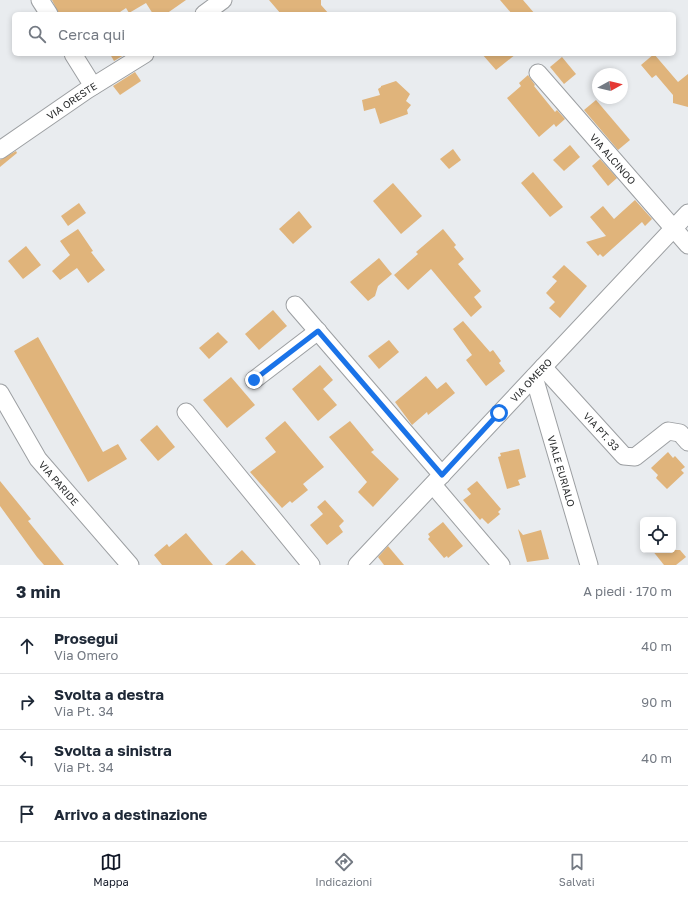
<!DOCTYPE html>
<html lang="it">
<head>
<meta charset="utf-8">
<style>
	:root { --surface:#fff; --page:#f2f2f3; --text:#1f2937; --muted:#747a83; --line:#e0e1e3; --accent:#111827 }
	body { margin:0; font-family:"Golos Text",sans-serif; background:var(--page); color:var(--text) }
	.controls { position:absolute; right:12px; bottom:12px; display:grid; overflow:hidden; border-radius:6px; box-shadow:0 2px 6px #0003 }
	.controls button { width:36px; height:36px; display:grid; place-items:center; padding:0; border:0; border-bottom:1px solid var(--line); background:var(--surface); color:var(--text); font:20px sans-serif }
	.compass { position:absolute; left:592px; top:68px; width:36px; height:36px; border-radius:50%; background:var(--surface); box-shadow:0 2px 6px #0003; rotate:82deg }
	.stop { position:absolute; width:12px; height:12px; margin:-9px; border:3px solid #1a73e8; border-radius:50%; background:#fff }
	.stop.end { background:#1a73e8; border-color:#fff; box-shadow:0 1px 4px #0008 }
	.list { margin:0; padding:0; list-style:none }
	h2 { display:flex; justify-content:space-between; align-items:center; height:52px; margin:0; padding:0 16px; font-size:17px }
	h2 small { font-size:13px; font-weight:400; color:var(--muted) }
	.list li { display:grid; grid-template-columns:26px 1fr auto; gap:12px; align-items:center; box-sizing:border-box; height:56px; padding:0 16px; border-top:1px solid var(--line) }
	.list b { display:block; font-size:15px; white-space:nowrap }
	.list p { margin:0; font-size:13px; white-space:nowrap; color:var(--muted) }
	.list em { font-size:13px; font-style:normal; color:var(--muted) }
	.icon { flex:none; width:22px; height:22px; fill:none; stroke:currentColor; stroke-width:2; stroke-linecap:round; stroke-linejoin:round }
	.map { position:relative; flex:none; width:688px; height:565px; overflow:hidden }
	.search { position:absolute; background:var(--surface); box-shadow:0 2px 6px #0003; left:12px; right:12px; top:12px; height:44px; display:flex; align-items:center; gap:10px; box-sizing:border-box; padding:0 14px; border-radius:6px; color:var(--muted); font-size:15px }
	.sheet { height:276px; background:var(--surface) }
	nav { display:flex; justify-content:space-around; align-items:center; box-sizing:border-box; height:56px; border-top:1px solid var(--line); background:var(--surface); font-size:11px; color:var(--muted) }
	nav a { display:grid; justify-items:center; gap:2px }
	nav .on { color:var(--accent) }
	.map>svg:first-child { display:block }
</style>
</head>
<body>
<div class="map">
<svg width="688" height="565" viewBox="0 0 688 565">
	<rect width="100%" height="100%" fill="#e9ecef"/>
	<g fill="#e0b47b">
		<path d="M52,0H186L166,14H153L146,3L129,13L126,8L117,14H59Z"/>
		<path d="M269,0H321V5L329,14H281Z"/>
		<path d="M500,0H523L535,14H512Z"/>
		<path d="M110,54H123L124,55L114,61Z"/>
		<path d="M482,54H516L496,70Z"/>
		<path d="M654,54L678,82L688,74V107L673,103V95L656,75L652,78L641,65Z"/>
		<path d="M562,57L576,74L564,84L550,67Z"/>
		<path d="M135,72L141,81L120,95L113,86Z"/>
		<path d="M528,75L535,85L534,86L555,112L557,110L565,119L556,127L554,124L539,137L507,98L521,86L519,83Z"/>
		<path d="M396,81L410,94L406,101L411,105L407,110L408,114L380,124L375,108L364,111L362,100L380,95L378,89L381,87V86Z"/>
		<path d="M596,100L630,140L618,150L584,110Z"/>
		<path d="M570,145L580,157L564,171L553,160Z"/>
		<path d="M453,149L461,160L449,169L440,159Z"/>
		<path d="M16,151L17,153L0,167V160Z"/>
		<path d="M600,159L617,178L608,186L592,166Z"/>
		<path d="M533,172L563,207L550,217L521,183Z"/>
		<path d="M393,183L422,216L401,234L373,201Z"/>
		<path d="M635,200L652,219L645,226L642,222L603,257L600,254L598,256L586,242L606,236L590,217L603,206L614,219Z"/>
		<path d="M79,203L86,213L68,226L61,216Z"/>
		<path d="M299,211L312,227L293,244L279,229Z"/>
		<path d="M78,229L93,251L91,252L105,270L88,283L77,268L60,280L52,271L70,255L60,241Z"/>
		<path d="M443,229L456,245L454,247L464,259L458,264L481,291L474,297L482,307L471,317L431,269L408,290L394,275L418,254L416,252Z"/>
		<path d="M26,246L41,265L23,279L8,261Z"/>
		<path d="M379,258L392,274L378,286L375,296L368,301L350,282Z"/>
		<path d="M564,265L587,286L560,318L549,308L555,302L546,293L557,281L552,277Z"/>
		<path d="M273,310L287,326L259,350L245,334Z"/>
		<path d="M463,321L490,352L493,350L501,361L499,363L505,371L486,386L466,360L472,355L453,329Z"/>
		<path d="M218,332L228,342L209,359L199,348Z"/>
		<path d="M38,337L103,452L118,444L127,459L88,482L14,351Z"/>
		<path d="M389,340L399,352L379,369L368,356Z"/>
		<path d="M320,365L333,380L323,389L337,405L318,421L292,389Z"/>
		<path d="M426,376L437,389L446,382L455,393L428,415L427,412L412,425L395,402Z"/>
		<path d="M231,377L255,405L227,428L203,400Z"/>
		<path d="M285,421L324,467L303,484L308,490L292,503L290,501L282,508L250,472L276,452L265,438Z"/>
		<path d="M350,421L374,450L371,452L399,479L373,507L358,492L367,482L329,437Z"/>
		<path d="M157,425L175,447L158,461L140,440Z"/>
		<path d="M519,449L526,477L518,480L520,485L507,489L498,457L501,456L500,453Z"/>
		<path d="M668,452L673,458L675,456L685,467L681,470L684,473L667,489L656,478L658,475L651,468Z"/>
		<path d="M0,481L31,519L28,521L64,565H44L37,557L0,506Z"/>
		<path d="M477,481L501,509L498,512L500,514L488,524L482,518L480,520L463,500L471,494L467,489Z"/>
		<path d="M325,500L344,521L339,526L343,532L327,545L310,525L323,514L317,507Z"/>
		<path d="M443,522L463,546L448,558L447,556L444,558L428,539L430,537L428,534Z"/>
		<path d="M518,529L523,535L541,530L549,559L527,562Z"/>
		<path d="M186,533L213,565H162L154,555L167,544L169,547Z"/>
		<path d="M388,546L404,565H384L378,557Z"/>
		<path d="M242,550L256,565H225Z"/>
		<path d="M652,550H680L686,557L676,565H664Z"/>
	</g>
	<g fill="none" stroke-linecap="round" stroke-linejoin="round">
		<g stroke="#9c9fa2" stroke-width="19">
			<g id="minor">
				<path d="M40,0L49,14"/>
				<path d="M204,14L223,0"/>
				<path d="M73,54L93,86"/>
				<path id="s1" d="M538,73L688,245"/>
				<path id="s2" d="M0,150L87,90L145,54"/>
				<path d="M295,305L442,475"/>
				<path id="s3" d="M543,367L624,456L635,457L668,431L680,433L688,442"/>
				<path id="s4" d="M534,377L589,565"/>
				<path d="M254,380L318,331"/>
				<path id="s5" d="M0,393L38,459L130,565"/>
				<path d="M186,412L311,565"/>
				<path d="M433,485L501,565"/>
				<path id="s6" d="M357,565L688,213"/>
			</g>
		</g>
		<use href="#minor" stroke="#fff" stroke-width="17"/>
	</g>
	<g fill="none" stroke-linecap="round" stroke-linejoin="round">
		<path stroke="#1a73e8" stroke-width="5" d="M254,380L318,331L442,475L499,413"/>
	</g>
	<g text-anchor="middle" stroke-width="3" stroke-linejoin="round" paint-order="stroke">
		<g font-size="10" fill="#2b2d2e" stroke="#f6f9fc">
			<text dy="4" stroke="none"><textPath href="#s2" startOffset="87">VIA ORESTE</textPath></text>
			<text dy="4" stroke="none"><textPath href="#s1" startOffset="114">VIA ALCINOO</textPath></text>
			<text dy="4" stroke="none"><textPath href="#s6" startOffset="254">VIA OMERO</textPath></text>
			<text dy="4" stroke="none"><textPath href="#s3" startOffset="87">VIA PT. 33</textPath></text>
			<text dy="4" stroke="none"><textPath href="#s4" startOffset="98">VIALE EURIALO</textPath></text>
			<text dy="4" stroke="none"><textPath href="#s5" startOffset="108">VIA PARIDE</textPath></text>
		</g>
	</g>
</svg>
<div class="controls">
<button><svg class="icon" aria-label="locate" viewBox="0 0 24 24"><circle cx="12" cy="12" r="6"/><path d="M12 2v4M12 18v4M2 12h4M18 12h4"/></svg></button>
</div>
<svg class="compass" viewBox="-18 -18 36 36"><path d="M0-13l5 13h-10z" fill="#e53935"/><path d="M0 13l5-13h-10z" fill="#747a83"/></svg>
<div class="stop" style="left:499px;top:413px"></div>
<div class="stop end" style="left:254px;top:380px"></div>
<div class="search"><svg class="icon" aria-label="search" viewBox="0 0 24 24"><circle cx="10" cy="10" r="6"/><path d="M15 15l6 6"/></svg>Cerca qui</div>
</div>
<section class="sheet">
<h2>3 min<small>A piedi · 170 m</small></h2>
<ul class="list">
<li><svg class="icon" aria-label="ahead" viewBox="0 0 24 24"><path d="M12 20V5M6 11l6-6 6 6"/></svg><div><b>Prosegui</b><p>Via Omero</p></div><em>40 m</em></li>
<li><svg class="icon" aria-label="right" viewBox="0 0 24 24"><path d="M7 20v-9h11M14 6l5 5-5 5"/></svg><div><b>Svolta a destra</b><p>Via Pt. 34</p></div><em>90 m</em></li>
<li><svg class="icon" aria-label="left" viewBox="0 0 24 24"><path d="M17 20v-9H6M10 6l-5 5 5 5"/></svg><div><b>Svolta a sinistra</b><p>Via Pt. 34</p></div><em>40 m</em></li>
<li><svg class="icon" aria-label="arrive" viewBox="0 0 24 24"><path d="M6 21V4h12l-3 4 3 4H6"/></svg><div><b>Arrivo a destinazione</b></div></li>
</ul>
</section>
<nav>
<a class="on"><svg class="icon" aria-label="map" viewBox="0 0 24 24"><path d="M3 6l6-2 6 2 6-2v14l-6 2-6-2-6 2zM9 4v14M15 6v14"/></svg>Mappa</a>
<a><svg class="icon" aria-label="directions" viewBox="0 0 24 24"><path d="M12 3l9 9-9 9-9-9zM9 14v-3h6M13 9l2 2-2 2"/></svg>Indicazioni</a>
<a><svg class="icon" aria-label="saved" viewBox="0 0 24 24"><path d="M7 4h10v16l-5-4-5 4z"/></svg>Salvati</a>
</nav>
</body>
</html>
